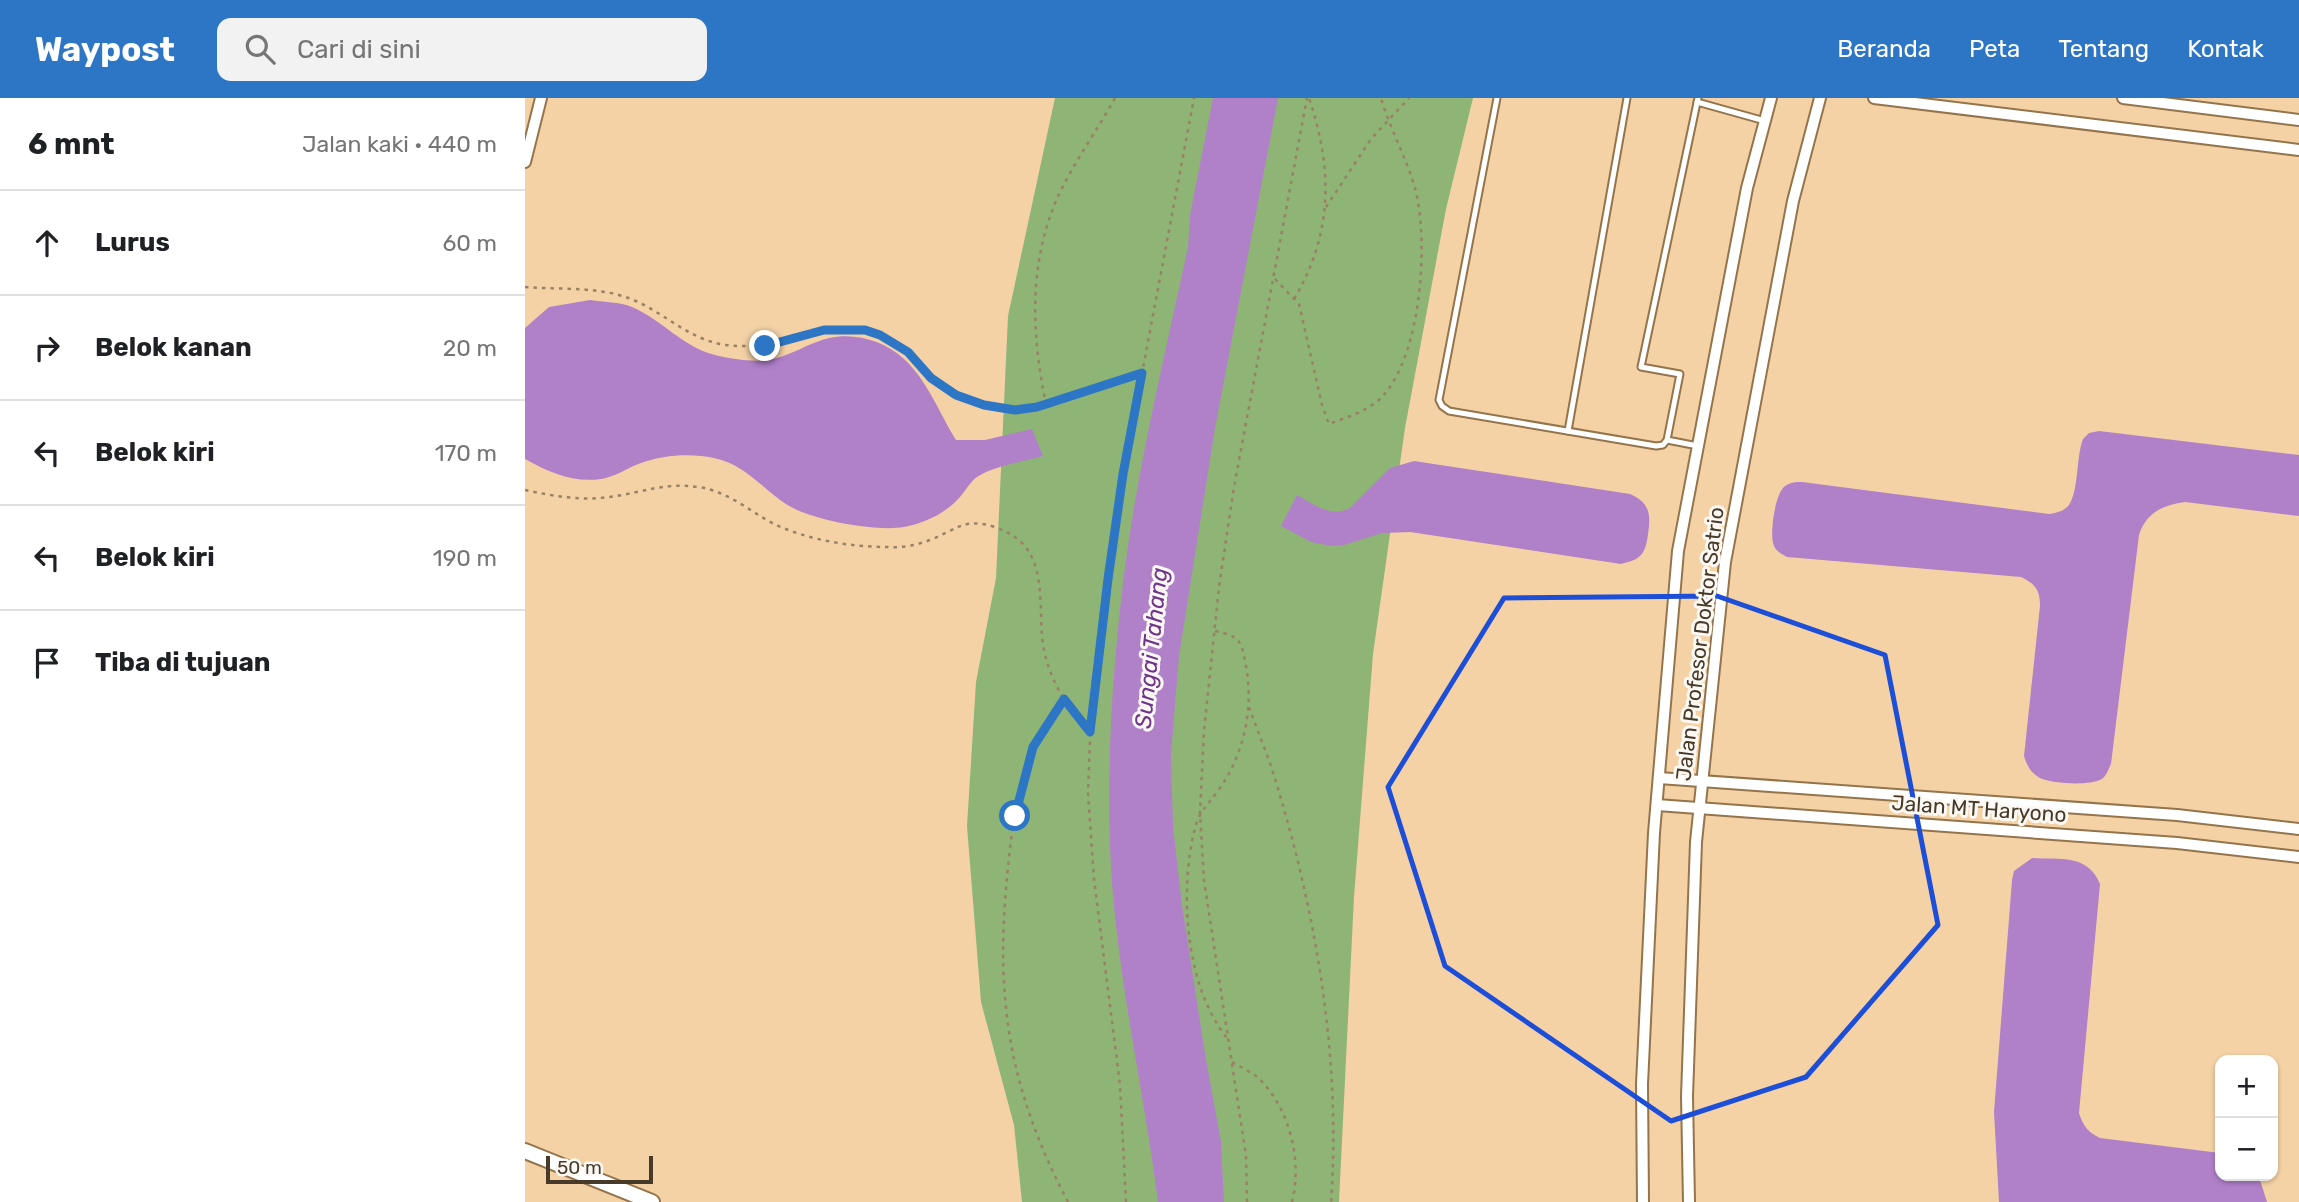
<!DOCTYPE html>
<html lang="id">
<head>
<meta charset="utf-8">
<style>
	:root { --surface:#fff; --page:#f2f2f2; --text:#202124; --muted:#757577; --line:#e0e0e0; --accent:#2d76c6 }
	body { margin:0; font-family:Rubik,sans-serif; background:var(--page); color:var(--text) }
	.controls { position:absolute; right:21px; bottom:21px; display:grid; overflow:hidden; border-radius:14px; box-shadow:0 2px 5px #0004 }
	.controls button { width:63px; height:63px; display:grid; place-items:center; padding:0; border:0; border-bottom:2px solid var(--line); background:var(--surface); color:var(--text); font:35px sans-serif }
	.scale { position:absolute; left:21px; bottom:18px; width:107px; box-sizing:border-box; padding-left:7px; border:4px solid #473a28; border-top:0; font-size:19px; line-height:24px; white-space:nowrap; color:#473a28; -webkit-text-stroke:5px #fcf9f4; paint-order:stroke }
	.stop { position:absolute; width:21px; height:21px; margin:-16px; border:5px solid #2d76c6; border-radius:50%; background:#fff }
	.stop.end { background:#2d76c6; border-color:#fff; box-shadow:0 2px 7px #0008 }
	.list { margin:0; padding:0; list-style:none }
	h2 { display:flex; justify-content:space-between; align-items:center; height:91px; margin:0; padding:0 28px; font-size:30px }
	h2 small { font-size:23px; font-weight:400; color:var(--muted) }
	.list li { display:grid; grid-template-columns:46px 1fr auto; gap:21px; align-items:center; box-sizing:border-box; height:105px; padding:0 28px; border-top:2px solid var(--line) }
	.list b { display:block; font-size:26px; white-space:nowrap }
	.list em { font-size:23px; font-style:normal; color:var(--muted) }
	.icon { flex:none; width:38px; height:38px; fill:none; stroke:currentColor; stroke-width:2; stroke-linecap:round; stroke-linejoin:round }
	.map { position:relative; flex:none; width:1774px; height:1104px; overflow:hidden }
	header { display:flex; align-items:center; gap:42px; box-sizing:border-box; height:98px; padding:0 35px; background:var(--accent); color:#fff }
	header strong { font-size:33px }
	nav { display:flex; gap:38px; margin-inline-start:auto; font-size:24px }
	.search { width:490px; height:63px; background:var(--page); display:flex; align-items:center; gap:18px; box-sizing:border-box; padding:0 24px; border-radius:14px; color:var(--muted); font-size:26px }
	main { display:flex }
	aside { flex:1; background:var(--surface) }
	.map>svg:first-child { display:block }
</style>
</head>
<body>
<header>
<strong>Waypost</strong>
<div class="search"><svg class="icon" aria-label="search" viewBox="0 0 24 24"><circle cx="10" cy="10" r="6"/><path d="M15 15l6 6"/></svg>Cari di sini</div>
<nav><a>Beranda</a><a>Peta</a><a>Tentang</a><a>Kontak</a></nav>
</header>
<main>
<aside>
<h2>6 mnt<small>Jalan kaki · 440 m</small></h2>
<ul class="list">
<li><svg class="icon" aria-label="ahead" viewBox="0 0 24 24"><path d="M12 20V5M6 11l6-6 6 6"/></svg><div><b>Lurus</b></div><em>60 m</em></li>
<li><svg class="icon" aria-label="right" viewBox="0 0 24 24"><path d="M7 20v-9h11M14 6l5 5-5 5"/></svg><div><b>Belok kanan</b></div><em>20 m</em></li>
<li><svg class="icon" aria-label="left" viewBox="0 0 24 24"><path d="M17 20v-9H6M10 6l-5 5 5 5"/></svg><div><b>Belok kiri</b></div><em>170 m</em></li>
<li><svg class="icon" aria-label="left" viewBox="0 0 24 24"><path d="M17 20v-9H6M10 6l-5 5 5 5"/></svg><div><b>Belok kiri</b></div><em>190 m</em></li>
<li><svg class="icon" aria-label="arrive" viewBox="0 0 24 24"><path d="M6 21V4h12l-3 4 3 4H6"/></svg><div><b>Tiba di tujuan</b></div></li>
</ul>
</aside>
<div class="map">
<svg width="1774" height="1104" viewBox="0 0 1774 1104">
	<rect width="100%" height="100%" fill="#f5d2a6"/>
	<path fill="#8fb576" d="M530,0H948L921,111L880,330L848,556L829,799L814,1104H497L489,1027L456,904L442,728L451,584L471,480L483,218Z"/>
	<g fill="#b080c9">
		<path d="M688,0H753L690,330L654,558L646,656L648,729L657,807L680,956L696,1044L699,1104H633C618,985 589,867 585,747C582,657 588,566 599,477C613,366 640,257 663,149L665,117Z"/>
		<path d="M65,202C78,204 95,204 107,209C137,222 158,249 190,257C207,261 227,264 244,262C266,258 283,245 304,240C330,234 360,243 379,261C402,282 415,316 431,342H460L507,331L518,358C498,364 470,367 452,379C445,384 441,392 435,399C421,415 400,425 379,429C351,434 285,422 261,406C237,390 219,366 189,360C166,355 138,357 116,365C102,370 90,379 76,381C48,385 23,374 0,361V230L24,209Z"/>
		<path d="M1574,333L1774,357V418L1660,404C1637,407 1621,415 1614,437L1586,666C1583,672 1582,677 1577,681C1565,688 1528,686 1515,680C1506,675 1502,668 1499,658L1515,508C1515,491 1510,486 1496,479L1262,459C1257,456 1252,454 1249,448C1244,437 1250,395 1260,388C1266,384 1271,384 1277,384L1524,416C1532,415 1539,413 1544,407C1554,392 1551,359 1558,341L1564,335Z"/>
		<path d="M889,363L1105,396C1125,405 1126,416 1123,436C1122,444 1121,451 1116,457C1110,463 1103,464 1096,466L885,434L857,435L819,447L806,448L786,444L756,428L772,397C788,406 806,420 825,410L865,370Z"/>
		<path d="M1507,760C1535,762 1562,755 1575,786L1554,1015C1558,1028 1563,1034 1575,1040L1695,1055V1078H1731L1736,1085L1742,1104H1474L1469,1014L1487,782L1489,773Z"/>
	</g>
	<g fill="none" stroke-linecap="round" stroke-linejoin="round">
		<g stroke="#93744b" stroke-width="9">
			<g id="service">
				<path d="M972,0L914,302L917,308L924,313L1131,348L1138,347L1142,342L1155,276L1116,269L1173,0"/>
				<path d="M1172,4L1240,23"/>
				<path d="M1043,333L1102,0"/>
				<path d="M1142,342L1173,348"/>
			</g>
		</g>
		<g stroke="#93744b" stroke-width="14">
			<g id="minor">
				<path d="M1349,0L1774,52"/>
				<path d="M1598,0L1774,22"/>
				<path d="M0,64L16,0"/>
				<path d="M1134,680L1652,717L1774,731"/>
				<path d="M1132,707L1652,745L1774,759"/>
				<path d="M1118,1104L1117,986L1129,735L1153,453L1222,90L1246,0"/>
				<path d="M1164,1104L1162,998L1171,744L1200,464L1268,103L1295,0"/>
			</g>
		</g>
		<g stroke="#93744b" stroke-width="18">
			<path id="tertiary" d="M0,1053L127,1104"/>
		</g>
		<g stroke="#998163" stroke-width="2.5" stroke-dasharray="3.5 5" stroke-linecap="butt">
			<path d="M590,0C573,31 552,60 536,92C503,160 506,235 521,306L617,275"/>
			<path d="M801,109L846,41L884,0"/>
			<path d="M750,181L774,206L797,307L804,326C822,319 841,314 856,300C897,258 904,143 890,90C881,59 865,31 856,0"/>
			<path d="M0,189C35,192 73,188 106,201C139,214 164,242 201,247C254,255 301,217 353,236C379,245 388,262 406,280C435,307 484,319 521,306"/>
			<path d="M769,201C808,136 808,71 784,0"/>
			<path d="M0,392C28,398 56,403 84,399C117,395 138,384 173,389C203,393 224,413 249,426C283,442 326,449 363,449C378,450 392,447 405,442C431,432 439,419 470,429C480,433 489,437 497,445C523,472 512,518 519,552C523,570 529,585 539,601"/>
			<path d="M690,533C716,539 716,542 721,568C729,611 719,658 692,694C682,708 675,712 670,730C654,793 660,888 702,940"/>
			<path d="M724,609C734,637 746,665 754,694C793,825 816,967 806,1104"/>
			<path d="M707,964C715,969 724,973 731,978C764,1007 778,1062 767,1104"/>
			<path d="M543,1104C485,993 470,904 482,780C486,738 491,690 508,650C515,633 528,617 539,601L564,633"/>
			<path d="M601,1104L595,987L569,781L563,695L566,617L598,376L669,0"/>
			<path d="M722,1104L721,1058L679,782L675,715L679,633L694,489L709,389L782,0"/>
		</g>
		<use href="#service" stroke="#fff" stroke-width="5"/>
		<use href="#minor" stroke="#fff" stroke-width="10"/>
		<use href="#tertiary" stroke="#fff" stroke-width="14"/>
	</g>
	<g fill="none" stroke-linecap="round" stroke-linejoin="round">
		<path stroke="#2d76c6" stroke-width="9" d="M240,248L299,232H340L355,237L383,254L406,280L431,297L459,307L490,312L512,309L617,275L598,376L583,481L565,634L539,601L508,649L490,718"/>
	</g>
	<path fill="none" stroke="#1d4ed8" stroke-width="5" stroke-linejoin="round" d="M1192,498L1360,557L1413,827L1281,979L1146,1023L920,868L863,689L979,500Z"/>
	<g text-anchor="middle" stroke-width="6" stroke-linejoin="round" paint-order="stroke">
		<g font-size="21" fill="#473a28" stroke="#fcf9f4">
			<text transform="translate(1175 546) rotate(-83)" y="7">Jalan Profesor Doktor Satrio</text>
			<text transform="translate(1454 711) rotate(4)" y="7">Jalan MT Haryono</text>
		</g>
		<g font-size="23" font-style="italic" fill="#71348c" stroke="#fcf9f4">
			<text transform="translate(626 550) rotate(-84)" y="8">Sungai Tahang</text>
		</g>
	</g>
</svg>
<div class="controls">
<button>+</button>
<button>−</button>
</div>
<div class="scale">50 m</div>
<div class="stop" style="left:490px;top:718px"></div>
<div class="stop end" style="left:240px;top:248px"></div>
</div>
</main>
</body>
</html>
